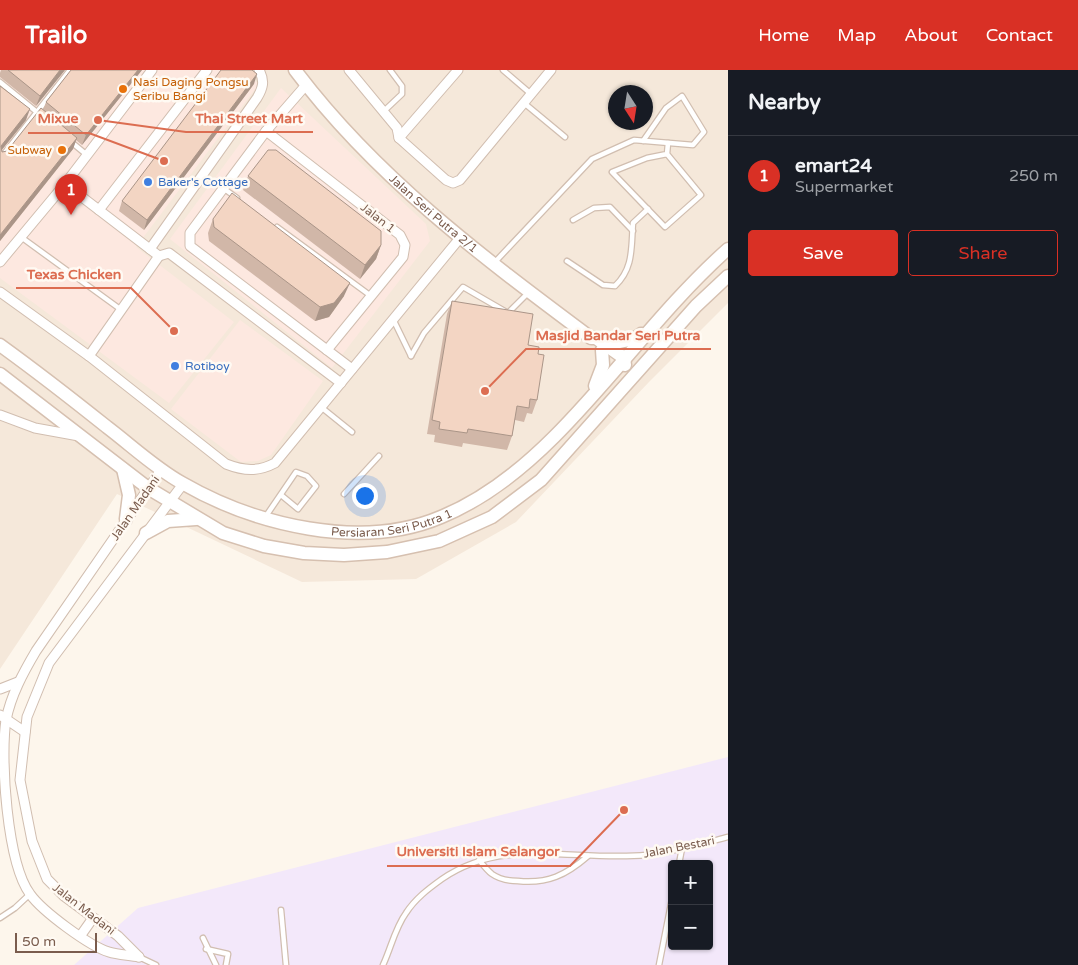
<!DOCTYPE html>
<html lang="en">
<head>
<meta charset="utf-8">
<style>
	:root { --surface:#171b24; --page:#20242c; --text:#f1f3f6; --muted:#9ea1a6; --line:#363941; --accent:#d93025 }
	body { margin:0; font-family:"Varela Round",sans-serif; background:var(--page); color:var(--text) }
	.controls { position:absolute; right:15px; bottom:15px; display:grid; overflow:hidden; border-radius:5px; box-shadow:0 1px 4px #0004 }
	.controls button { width:45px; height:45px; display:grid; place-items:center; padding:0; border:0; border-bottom:1px solid var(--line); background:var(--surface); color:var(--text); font:25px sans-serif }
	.compass { position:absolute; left:608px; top:15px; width:45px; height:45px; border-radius:50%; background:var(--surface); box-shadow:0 1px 4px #0004; rotate:168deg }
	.scale { position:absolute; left:15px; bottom:12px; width:82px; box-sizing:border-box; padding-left:5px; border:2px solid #7a5c4d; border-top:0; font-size:14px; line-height:18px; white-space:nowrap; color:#7a5c4d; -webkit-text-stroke:4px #fffaf3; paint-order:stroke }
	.you { position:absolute; left:364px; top:425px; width:18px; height:18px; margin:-12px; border:4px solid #fff; border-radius:50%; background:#1a73e8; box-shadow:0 0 0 8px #1a73e833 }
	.badge { display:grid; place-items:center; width:32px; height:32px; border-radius:50%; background:var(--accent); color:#fff; font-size:16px; font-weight:700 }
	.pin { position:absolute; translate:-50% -41px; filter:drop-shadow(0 1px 2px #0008) }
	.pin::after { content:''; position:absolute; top:26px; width:18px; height:15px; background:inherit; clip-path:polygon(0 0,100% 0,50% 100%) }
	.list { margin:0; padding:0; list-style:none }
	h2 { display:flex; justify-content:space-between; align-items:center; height:65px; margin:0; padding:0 20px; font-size:21px }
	h2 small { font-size:16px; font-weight:400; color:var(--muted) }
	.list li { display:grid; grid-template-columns:32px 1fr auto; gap:15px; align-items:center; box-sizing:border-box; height:80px; padding:0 20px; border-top:1px solid var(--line) }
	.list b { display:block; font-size:19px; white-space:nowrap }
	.list p { margin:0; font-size:16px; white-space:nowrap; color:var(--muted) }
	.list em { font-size:16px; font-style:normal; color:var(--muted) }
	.actions { display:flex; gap:10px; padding:15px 20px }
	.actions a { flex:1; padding:11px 0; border:1px solid var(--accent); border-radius:5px; text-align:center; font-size:18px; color:var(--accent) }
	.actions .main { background:var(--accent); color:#fff }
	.map { position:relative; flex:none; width:728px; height:895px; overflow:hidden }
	header { display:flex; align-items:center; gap:30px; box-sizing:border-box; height:70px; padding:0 25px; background:var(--accent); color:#fff }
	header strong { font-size:24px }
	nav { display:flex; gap:28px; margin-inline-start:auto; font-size:18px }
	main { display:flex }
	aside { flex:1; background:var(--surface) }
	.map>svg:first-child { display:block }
</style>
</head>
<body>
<header>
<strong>Trailo</strong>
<nav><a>Home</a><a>Map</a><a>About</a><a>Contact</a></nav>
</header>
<main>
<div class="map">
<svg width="728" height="895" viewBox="0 0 728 895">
	<rect width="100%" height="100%" fill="#fdf6ec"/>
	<path fill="#f5e8da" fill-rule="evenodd" d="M0,0H728V233L649,312L516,452L416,509L302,512L117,424L0,599ZM616,22H646V52H616Z"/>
	<g fill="#fde8e0">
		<path d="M0,0H240L259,14L136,177L234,252L169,333L0,208Z"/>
		<path d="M281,18L426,154L430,171L332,298L170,169Z"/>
		<path d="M240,250L323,311L271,385L258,391L241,392L171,339Z"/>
	</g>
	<path fill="#f3e8fa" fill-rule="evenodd" d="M728,687V895H74L138,838ZM672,794H709V876H672Z"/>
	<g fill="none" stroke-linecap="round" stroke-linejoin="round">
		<g stroke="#d1beb0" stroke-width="7">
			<g id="lane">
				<path d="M503,0L531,24"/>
				<path d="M0,12L38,43"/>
				<path d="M524,33L565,67"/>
				<path d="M384,41L402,24V16L390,0"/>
				<path d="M70,71L87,85"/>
				<path d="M667,84L701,125L665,157L612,102L647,88L667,84L668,73"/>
				<path d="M0,89L70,0"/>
				<path d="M223,118L237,128"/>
				<path d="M573,150L594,138L610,137L633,161"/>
				<path d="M277,157L371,226"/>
				<path d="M21,167L120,239"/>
				<path d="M567,191L603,215L615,216C634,198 631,177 633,153L648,139"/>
				<path d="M495,192L592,89L634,70L693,75L704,62L682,26L666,38L643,71"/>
				<path d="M394,251L411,286"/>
				<path d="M411,286L424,263L463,217L508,243L528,223"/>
				<path d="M321,337L352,362"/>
				<path d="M344,424L379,386"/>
				<path d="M266,446L296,402L307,406L316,416L298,439L281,425"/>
				<path d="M479,790C483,795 488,801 492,804C499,809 510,811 518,811C548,814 566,805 588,786"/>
				<path d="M679,794L682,778"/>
				<path d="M281,840L286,895"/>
				<path d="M0,848L15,838L30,824"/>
				<path d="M203,868L216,895"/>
				<path d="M206,879L228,884L226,895"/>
				<path d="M139,887L156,895"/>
				<path d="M383,895C391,878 395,858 406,843C415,829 428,819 442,809C504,766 576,792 646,785C673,782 701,774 728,767"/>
				<path d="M659,895L672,829"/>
			</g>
		</g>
		<g stroke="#d1beb0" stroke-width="11">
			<g id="street">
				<path d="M349,0L397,58L399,68L446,110L453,113L460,110L551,0"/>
				<path d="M306,15L266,61L190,163V176L352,299"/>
				<path d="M266,61L400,165L405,175L403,187L327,280"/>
				<path d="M399,68L458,0"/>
				<path d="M65,114L159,186L89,286"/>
				<path d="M99,140L207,0"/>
				<path d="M150,179L257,28C263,18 265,11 259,0"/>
				<path d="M159,186L169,183L341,313"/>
				<path d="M0,192L65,114L152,0"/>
				<path d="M0,222L89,286L226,394C244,401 258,402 275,393L460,168"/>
				<path d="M0,345L35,358L79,366"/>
				<path d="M0,619L18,612"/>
				<path d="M0,645L25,662"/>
				<path d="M81,865L93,848"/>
				<path d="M139,887C129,885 118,885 109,882C89,876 42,841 30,824C7,793 0,688 6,650C11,625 23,603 36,581L161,400"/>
				<path d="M139,887L118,866L64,826L47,809L32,771L20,710L27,647L49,593L183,414"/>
			</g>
		</g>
		<g stroke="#d6c0b0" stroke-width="15">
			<g id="secondary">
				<path id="s1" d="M295,0C376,108 484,188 591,268H596L624,288L625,295"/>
				<path id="s2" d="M0,275C36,301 72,329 107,357C132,376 155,398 182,413C255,455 361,481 441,447C485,429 521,400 554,367C615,306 664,236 728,179"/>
				<path d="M606,275L634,269L641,264"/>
				<path d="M0,304L148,418L223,463L264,476L304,483L344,485L387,482L439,471L492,447L541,410L696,236L728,206"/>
				<path d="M595,316L603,295L602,280"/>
				<path d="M123,399L129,425L126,449"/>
				<path d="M146,463L168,451L196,449"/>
			</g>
		</g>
		<use href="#lane" stroke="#fff" stroke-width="4.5"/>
		<use href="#street" stroke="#fff" stroke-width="9"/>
		<use href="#secondary" stroke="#fff" stroke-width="12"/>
	</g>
	<g fill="#d1b7a8">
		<path d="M1,0H65L36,36L0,7V3Z"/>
		<path d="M71,0H142L82,75L76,70L73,79L0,171V16L26,50L1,81L2,82L7,81L43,40L46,32Z"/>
		<path d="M254,14L144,160L119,141L122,131Z"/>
		<path d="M248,106L381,175L376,189L360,209L243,120Z"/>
		<path d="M213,149L344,226L329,247L315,251L209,171L208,163Z"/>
		<path d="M452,231L528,275L538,284L537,330L532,344L527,343L524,352L515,350L512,366L507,380L463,373L462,377L434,372L435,365L427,364L447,244Z"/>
	</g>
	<g fill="#aa9588">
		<path d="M60,0H65L36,36L40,26Z"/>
		<path d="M138,0H142L82,75L86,65Z"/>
		<path d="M257,4L254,14L144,160L147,150Z"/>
		<path d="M30,39L26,50L0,82L1,76Z"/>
		<path d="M77,68L73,79L0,171V165Z"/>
		<path d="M381,175L376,189L360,209L365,195Z"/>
		<path d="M350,213L344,226L329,247L315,251L320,237Z"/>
	</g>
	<g fill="#f3d5c3" stroke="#aa9588">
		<path d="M8,0H60L40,26Z"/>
		<path d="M71,0H138L86,65L46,32Z"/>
		<path d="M221,0H252L257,4L147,150L122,131Z"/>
		<path d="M0,16L30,39L1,76L2,82L7,81L41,38L77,68L0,165Z"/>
		<path d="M268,80H276L381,161V175L365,195L248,106Z"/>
		<path d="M232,123L350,213L334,233L320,237L214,157L213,149Z"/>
		<path d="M452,231L533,244L528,275L539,277L538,284L544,285L537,330L530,329L529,338L517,336L512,366L468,359L467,363L439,359L440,352L432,350Z"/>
	</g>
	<g fill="#e8710a" stroke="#fffaf3" stroke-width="2">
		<circle cx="123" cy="19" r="5"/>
		<circle cx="62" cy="80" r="5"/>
	</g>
	<g fill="#3f7fe0" stroke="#fffaf3" stroke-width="2">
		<circle cx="148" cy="112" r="5"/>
		<circle cx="175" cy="296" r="5"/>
	</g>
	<g text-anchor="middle" stroke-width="5" stroke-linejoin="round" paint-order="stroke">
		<g font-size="12" fill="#c56008" stroke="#fffaf3" text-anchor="start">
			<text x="133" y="16">Nasi Daging Pongsu<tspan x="133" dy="14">Seribu Bangi</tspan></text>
			<text x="52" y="84" text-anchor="end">Subway</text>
		</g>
		<g font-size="12" fill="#366cbe" stroke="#fffaf3" text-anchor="start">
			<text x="158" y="116">Baker's Cottage</text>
			<text x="185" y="300">Rotiboy</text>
		</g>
		<g font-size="12" fill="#7a5c4d" stroke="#fffaf3">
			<text dy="4" stroke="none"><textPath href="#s1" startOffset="200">Jalan Seri Putra 2/1</textPath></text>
			<text transform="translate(378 148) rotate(38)" y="4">Jalan 1</text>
			<text transform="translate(135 438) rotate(-55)" y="4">Jalan Madani</text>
			<text dy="4" stroke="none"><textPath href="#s2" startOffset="448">Persiaran Seri Putra 1</textPath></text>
			<text transform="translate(679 777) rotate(-11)" y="4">Jalan Bestari</text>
			<text transform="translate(84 839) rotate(38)" y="4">Jalan Madani</text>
		</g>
	</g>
	<path fill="none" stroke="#dc6d51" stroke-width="2" d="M98 50L186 62H313M164 91L89 63H28M174 261L131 218H16M485 321L526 279H711M624 740L570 796H387"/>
	<g fill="#dc6d51" stroke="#fffaf3" stroke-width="2">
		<circle cx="98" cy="50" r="5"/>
		<circle cx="164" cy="91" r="5"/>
		<circle cx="174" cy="261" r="5"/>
		<circle cx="485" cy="321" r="5"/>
		<circle cx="624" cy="740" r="5"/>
	</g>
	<g font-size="14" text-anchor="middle" font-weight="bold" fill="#dc6d51" stroke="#fffaf3" stroke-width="5" stroke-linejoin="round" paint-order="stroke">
		<text x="249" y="53">Thai Street Mart</text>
		<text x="58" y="53">Mixue</text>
		<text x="74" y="209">Texas Chicken</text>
		<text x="618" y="270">Masjid Bandar Seri Putra</text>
		<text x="478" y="786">Universiti Islam Selangor</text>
	</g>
</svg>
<div class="controls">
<button>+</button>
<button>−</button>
</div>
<svg class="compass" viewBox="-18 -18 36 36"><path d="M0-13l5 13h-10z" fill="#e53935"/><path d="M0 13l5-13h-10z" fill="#9ea1a6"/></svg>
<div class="scale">50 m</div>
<div class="you"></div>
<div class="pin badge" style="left:71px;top:145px">1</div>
</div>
<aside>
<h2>Nearby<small></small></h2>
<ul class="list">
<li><span class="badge">1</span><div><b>emart24</b><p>Supermarket</p></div><em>250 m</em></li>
</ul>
<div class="actions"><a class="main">Save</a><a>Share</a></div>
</aside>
</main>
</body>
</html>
